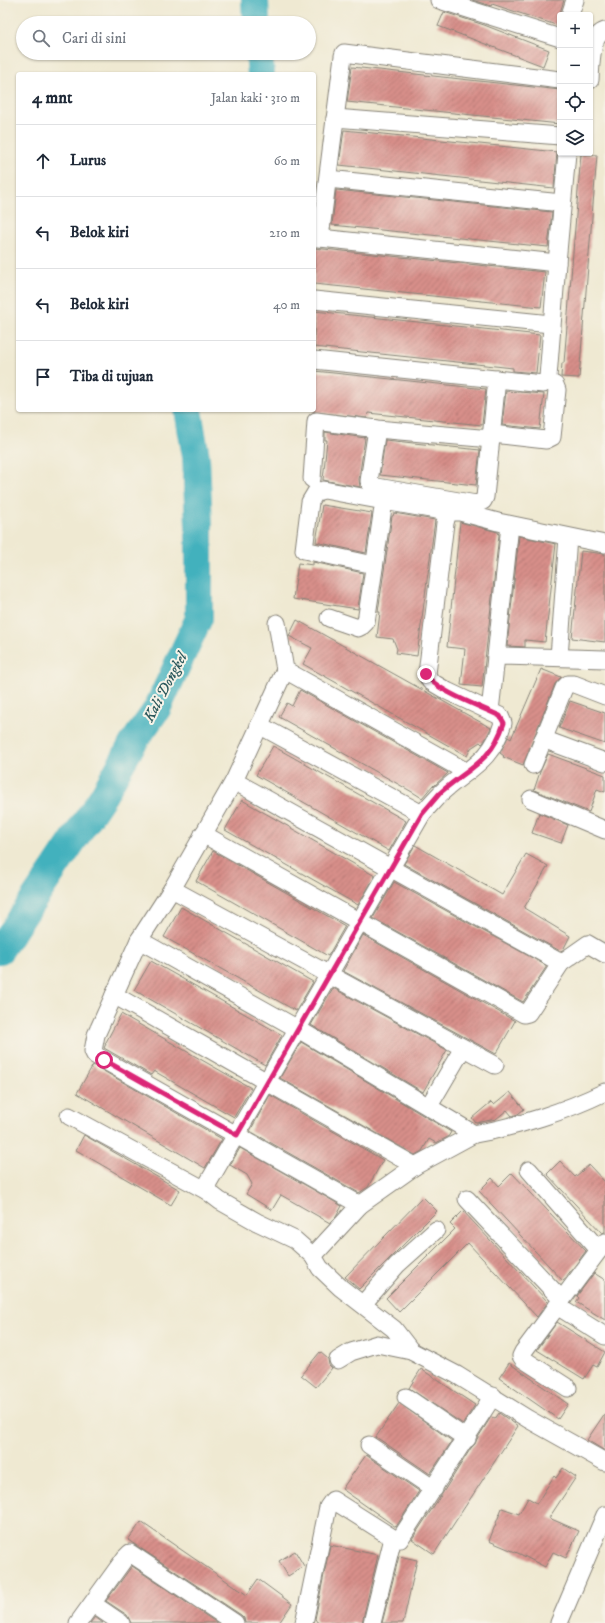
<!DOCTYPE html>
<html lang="id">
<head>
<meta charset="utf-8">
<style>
	:root { --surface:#fff; --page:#f2f2f3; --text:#1f2937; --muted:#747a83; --line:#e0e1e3 }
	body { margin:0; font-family:"IM FELL DW Pica",serif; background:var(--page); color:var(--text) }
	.controls { position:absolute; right:12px; top:12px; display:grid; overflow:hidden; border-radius:4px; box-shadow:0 1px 3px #0004 }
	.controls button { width:36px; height:36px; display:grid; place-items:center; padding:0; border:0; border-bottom:1px solid var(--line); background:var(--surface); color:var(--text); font:20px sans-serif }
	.stop { position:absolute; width:12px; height:12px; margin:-9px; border:3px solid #db2777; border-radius:50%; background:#fff }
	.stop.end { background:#db2777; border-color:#fff; box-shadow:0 1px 4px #0008 }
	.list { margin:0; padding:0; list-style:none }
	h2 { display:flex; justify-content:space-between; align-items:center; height:52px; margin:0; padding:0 16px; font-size:17px }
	h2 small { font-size:13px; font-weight:400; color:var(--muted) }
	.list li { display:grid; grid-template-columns:26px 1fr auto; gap:12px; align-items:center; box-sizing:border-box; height:72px; padding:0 16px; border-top:1px solid var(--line) }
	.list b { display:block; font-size:15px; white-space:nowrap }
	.list em { font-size:13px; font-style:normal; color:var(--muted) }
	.icon { flex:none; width:22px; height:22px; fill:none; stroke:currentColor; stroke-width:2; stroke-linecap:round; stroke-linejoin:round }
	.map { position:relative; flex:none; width:605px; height:1623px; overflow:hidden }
	.search { position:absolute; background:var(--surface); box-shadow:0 1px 3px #0004; left:16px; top:16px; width:300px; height:44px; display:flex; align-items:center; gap:10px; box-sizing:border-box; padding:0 14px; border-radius:22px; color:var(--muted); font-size:15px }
	.panel { position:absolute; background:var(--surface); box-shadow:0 1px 3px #0004; left:16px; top:72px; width:300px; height:340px; border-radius:4px }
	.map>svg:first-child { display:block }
</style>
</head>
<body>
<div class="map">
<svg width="605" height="1623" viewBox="0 0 605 1623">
	<defs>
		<pattern id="building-hatch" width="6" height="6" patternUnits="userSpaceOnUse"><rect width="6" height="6" fill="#d88f8a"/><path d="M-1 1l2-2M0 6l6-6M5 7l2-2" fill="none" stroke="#ae7470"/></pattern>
	</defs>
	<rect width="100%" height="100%" fill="#f7f3e8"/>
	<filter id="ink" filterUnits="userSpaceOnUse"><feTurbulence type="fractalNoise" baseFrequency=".025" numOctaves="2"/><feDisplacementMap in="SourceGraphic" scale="8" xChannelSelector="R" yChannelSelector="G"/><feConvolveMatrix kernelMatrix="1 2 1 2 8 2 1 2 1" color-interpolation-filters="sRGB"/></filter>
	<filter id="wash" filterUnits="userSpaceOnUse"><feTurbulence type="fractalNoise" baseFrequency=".012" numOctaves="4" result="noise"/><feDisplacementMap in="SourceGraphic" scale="16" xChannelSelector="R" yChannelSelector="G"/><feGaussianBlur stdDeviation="0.9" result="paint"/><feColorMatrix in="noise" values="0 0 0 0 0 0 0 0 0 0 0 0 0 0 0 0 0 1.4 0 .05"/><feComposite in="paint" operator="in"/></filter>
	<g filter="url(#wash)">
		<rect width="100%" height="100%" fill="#efe9d2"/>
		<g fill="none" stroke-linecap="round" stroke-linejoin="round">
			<g stroke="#42b1bd" stroke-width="28">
				<path d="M255,0L256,23"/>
				<path d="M259,53L261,74"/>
				<path d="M0,950L103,796L133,743L157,709L199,618V526L196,457L188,410"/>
			</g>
		</g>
		<g id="blocks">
			<g fill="url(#building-hatch)">
				<path d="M472,0H564L556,25L492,4L491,6Z"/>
				<path d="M444,12L484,25L549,50L543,66L438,26Z"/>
				<path d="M352,67L560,90V124L347,102Z"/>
				<path d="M344,130L557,152L554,188L339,165Z"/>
				<path d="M581,154L597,155L579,378L561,377L562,363H564Z"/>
				<path d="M336,190L552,212L548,247L332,225Z"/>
				<path d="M314,248L545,272L541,307L314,284Z"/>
				<path d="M314,311L540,335L536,373L513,371V368L495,366L314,347Z"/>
				<path d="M314,371L486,389L482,425L368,413L367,418L314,412Z"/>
				<path d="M506,391L544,394L540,429L502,425Z"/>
				<path d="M325,432L365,438L359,479L360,487L323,480L327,440H325Z"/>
				<path d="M385,440L480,450L476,485L380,475Z"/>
				<path d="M322,505L372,513L366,553L316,542Z"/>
				<path d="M394,513L435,520L417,656L396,653L397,649L393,639L377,637L380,612H378L392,516H393Z"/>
				<path d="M460,522L498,532L499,535L482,687L461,685L465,649L447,647Z"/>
				<path d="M519,536L556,544L545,642L525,640V647L507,646Z"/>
				<path d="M581,551L605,554V642L572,638Z"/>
				<path d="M313,562L363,573L358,609L293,599L298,563L313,565Z"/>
				<path d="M297,620L491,728L484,742L482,744L480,742L471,748L467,756L303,664L312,648L289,636Z"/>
				<path d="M541,669L561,677L555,684L523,765L503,757L504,756L500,753L508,737L511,739Z"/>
				<path d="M300,690L439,768L448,773L434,786L433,785L422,798L414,793L279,717L287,703L292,706Z"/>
				<path d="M570,701L605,713V744L559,728Z"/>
				<path d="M273,746L406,821L389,851L256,775Z"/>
				<path d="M548,754L605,775V792L597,789L589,812L534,790L540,772Z"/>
				<path d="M242,800L375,876L358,905L225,830Z"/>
				<path d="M539,813L568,825L561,843L532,833Z"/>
				<path d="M415,845L502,895L526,854L548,866L524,908L570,936L563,950L560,951L404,864Z"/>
				<path d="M213,851L345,926L328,956L196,881Z"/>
				<path d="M394,882L547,966L523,1002L373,918Z"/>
				<path d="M181,907L313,982L296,1011L164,937Z"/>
				<path d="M363,935L515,1021L496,1054L343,971Z"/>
				<path d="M151,961L282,1035L265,1065L134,990Z"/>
				<path d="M333,988L447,1050L423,1092L311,1025Z"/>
				<path d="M121,1014L251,1088L234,1117L154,1071L151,1075L104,1048L106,1044H105Z"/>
				<path d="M301,1042L451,1132L448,1137L436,1143L429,1139L422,1151L415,1155L280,1078Z"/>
				<path d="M93,1065L222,1139L205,1168L77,1093Z"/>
				<path d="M510,1092L524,1109L518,1114L512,1116L507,1110L496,1119L476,1123L472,1118L491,1102L494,1105Z"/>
				<path d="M270,1095L383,1160L368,1187L359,1193L250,1131Z"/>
				<path d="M84,1135L180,1190L171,1205L76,1150Z"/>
				<path d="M240,1148L342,1206L336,1217L330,1223L281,1195L272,1210L246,1194L252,1184L247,1175L230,1165Z"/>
				<path d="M560,1161L575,1177L589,1165L605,1182V1232L602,1233L547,1174Z"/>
				<path d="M512,1173L586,1251L563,1281L479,1191L492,1178L499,1186Z"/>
				<path d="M423,1197L437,1211L359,1289L345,1277Z"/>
				<path d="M463,1211L548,1302L537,1317L468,1243L399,1312L386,1298L455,1229L450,1224Z"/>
				<path d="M594,1273L605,1280V1320L576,1302L579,1298L577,1296Z"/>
				<path d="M557,1322L605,1352L597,1367L593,1365L584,1379L537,1350Z"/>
				<path d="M320,1352L328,1359L329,1365L332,1368L316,1387L301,1375Z"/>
				<path d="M509,1363L568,1404L558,1419L499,1378Z"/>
				<path d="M421,1369L475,1405L463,1424L409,1388Z"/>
				<path d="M399,1403L452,1441L430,1474L376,1437Z"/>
				<path d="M499,1413L518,1426L434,1554L412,1539L442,1494L471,1448L475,1444L477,1439L491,1417L495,1419Z"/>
				<path d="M605,1413V1451L587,1440Z"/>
				<path d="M366,1455L419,1491L396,1527L342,1489Z"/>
				<path d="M563,1468L576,1477L549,1518L579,1531L566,1558L553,1552L545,1567L520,1554L489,1541L502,1508L519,1514L528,1498L537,1503L554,1476L556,1478Z"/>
				<path d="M141,1522L247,1595L258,1579L292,1604L279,1623H245L244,1618L241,1615L128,1540Z"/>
				<path d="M330,1545L378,1555L362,1623H318L315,1619Z"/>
				<path d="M295,1551L304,1566L288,1576L279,1561Z"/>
				<path d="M399,1556L417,1560L403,1623H382Z"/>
				<path d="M132,1566L217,1623H131L127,1615L106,1601Z"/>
				<path d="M95,1617L103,1623H90Z"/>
			</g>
		</g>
	</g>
	<g filter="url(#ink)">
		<use href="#blocks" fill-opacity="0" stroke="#868277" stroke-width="1"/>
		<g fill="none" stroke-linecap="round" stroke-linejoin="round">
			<g stroke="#868277" stroke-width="19">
				<g id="minor">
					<path d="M439,0L560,38"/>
					<path d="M570,15L575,0"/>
					<path d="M590,80C591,67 590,35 605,31"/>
					<path d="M335,118L560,136"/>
					<path d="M328,179L562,203"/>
					<path d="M314,238H320L343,56L344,53L560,80"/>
					<path d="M320,238L557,263"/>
					<path d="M314,300L551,324"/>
					<path d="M314,360L543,384L546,381L548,377L557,263L567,153"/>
					<path d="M492,434L546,440L552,437L557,390L555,385L546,381"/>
					<path d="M491,439L377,429L369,481L371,486L476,504L483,501L485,497L497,379"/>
					<path d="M312,479L316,421L377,429"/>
					<path d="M374,565L304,550L310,502L316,492L324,490L384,501"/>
					<path d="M329,618L358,628L362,626L366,622L384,501L448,512"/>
					<path d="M277,623L285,670L467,772"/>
					<path d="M496,657L510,525"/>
					<path d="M559,657L568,537"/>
					<path d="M285,670L234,781L172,889L139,940L96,1035L93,1051L95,1055L360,1205"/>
					<path d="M490,711L496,657L503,656L605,659"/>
					<path d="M259,725L422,814"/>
					<path d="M543,739L605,762"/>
					<path d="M533,765L564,688L568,684H574L605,696"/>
					<path d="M234,781L561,963"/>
					<path d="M531,799L605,830"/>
					<path d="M203,834L524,1014L528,1013L561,963L588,944L605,954"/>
					<path d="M172,889L495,1065"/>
					<path d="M139,940L298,1029L474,1134L415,1166L360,1205L313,1256"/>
					<path d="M114,995L415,1166"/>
					<path d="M429,1106L463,1048"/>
					<path d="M69,1116L207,1191"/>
					<path d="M474,1134C517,1127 566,1111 605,1092"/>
					<path d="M529,1170L599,1250"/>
					<path d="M467,1199L562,1300"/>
					<path d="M363,1304L397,1265L436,1230"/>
					<path d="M557,1306L605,1336"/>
					<path d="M411,1351L394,1329L341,1288L320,1268L313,1256L295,1240L257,1222L220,1201L207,1191L208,1183L422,814C428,807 434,800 441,793C468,768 491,763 503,723L500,716L447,691L430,681L427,674L445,523L448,512H460L498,522L605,544"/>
					<path d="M338,1360L351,1352L377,1344L411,1351L457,1375L528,1419L605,1462"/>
					<path d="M568,1388L523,1359L521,1356L523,1352L605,1242"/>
					<path d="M406,1397L467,1439"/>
					<path d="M369,1445L434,1489"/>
					<path d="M93,1604L121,1623"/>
					<path d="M78,1623L125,1558L130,1553L235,1623"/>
					<path d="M304,1623L328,1507L333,1500L393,1538L400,1539L493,1396"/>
					<path d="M372,1623L393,1538"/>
					<path d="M559,1623L605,1515"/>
				</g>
			</g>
			<use href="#minor" stroke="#fff" stroke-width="17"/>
		</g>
	</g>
	<g fill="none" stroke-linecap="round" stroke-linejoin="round" filter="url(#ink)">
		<path stroke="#db2777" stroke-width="5" d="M104,1060L237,1135L422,814C428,807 434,800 440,793C468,768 491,763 504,723L500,716C482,707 435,691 426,674"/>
	</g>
	<g text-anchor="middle" stroke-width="4" stroke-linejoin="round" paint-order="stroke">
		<g font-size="15" font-style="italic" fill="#2b585c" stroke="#f7f3e8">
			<text transform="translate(165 687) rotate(-62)" y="5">Kali Dongkel</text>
		</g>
	</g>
</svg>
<div class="controls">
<button>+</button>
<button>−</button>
<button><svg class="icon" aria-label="locate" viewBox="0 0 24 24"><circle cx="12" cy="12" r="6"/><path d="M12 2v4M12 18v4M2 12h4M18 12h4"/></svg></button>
<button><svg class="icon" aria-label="layers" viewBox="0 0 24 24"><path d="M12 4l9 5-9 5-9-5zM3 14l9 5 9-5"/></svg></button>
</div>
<div class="stop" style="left:104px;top:1060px"></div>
<div class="stop end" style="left:426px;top:674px"></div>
<div class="search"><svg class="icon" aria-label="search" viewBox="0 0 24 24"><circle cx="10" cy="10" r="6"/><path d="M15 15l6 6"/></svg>Cari di sini</div>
<section class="panel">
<h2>4 mnt<small>Jalan kaki · 310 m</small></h2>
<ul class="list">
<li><svg class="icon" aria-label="ahead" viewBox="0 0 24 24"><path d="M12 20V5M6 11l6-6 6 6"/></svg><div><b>Lurus</b></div><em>60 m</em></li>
<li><svg class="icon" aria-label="left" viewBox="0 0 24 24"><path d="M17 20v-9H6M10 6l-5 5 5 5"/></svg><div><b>Belok kiri</b></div><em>210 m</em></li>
<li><svg class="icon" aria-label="left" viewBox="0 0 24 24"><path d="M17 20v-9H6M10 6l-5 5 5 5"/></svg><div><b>Belok kiri</b></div><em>40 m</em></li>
<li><svg class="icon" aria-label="arrive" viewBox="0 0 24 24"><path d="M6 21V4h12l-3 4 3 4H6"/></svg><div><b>Tiba di tujuan</b></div></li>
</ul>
</section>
</div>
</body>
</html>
